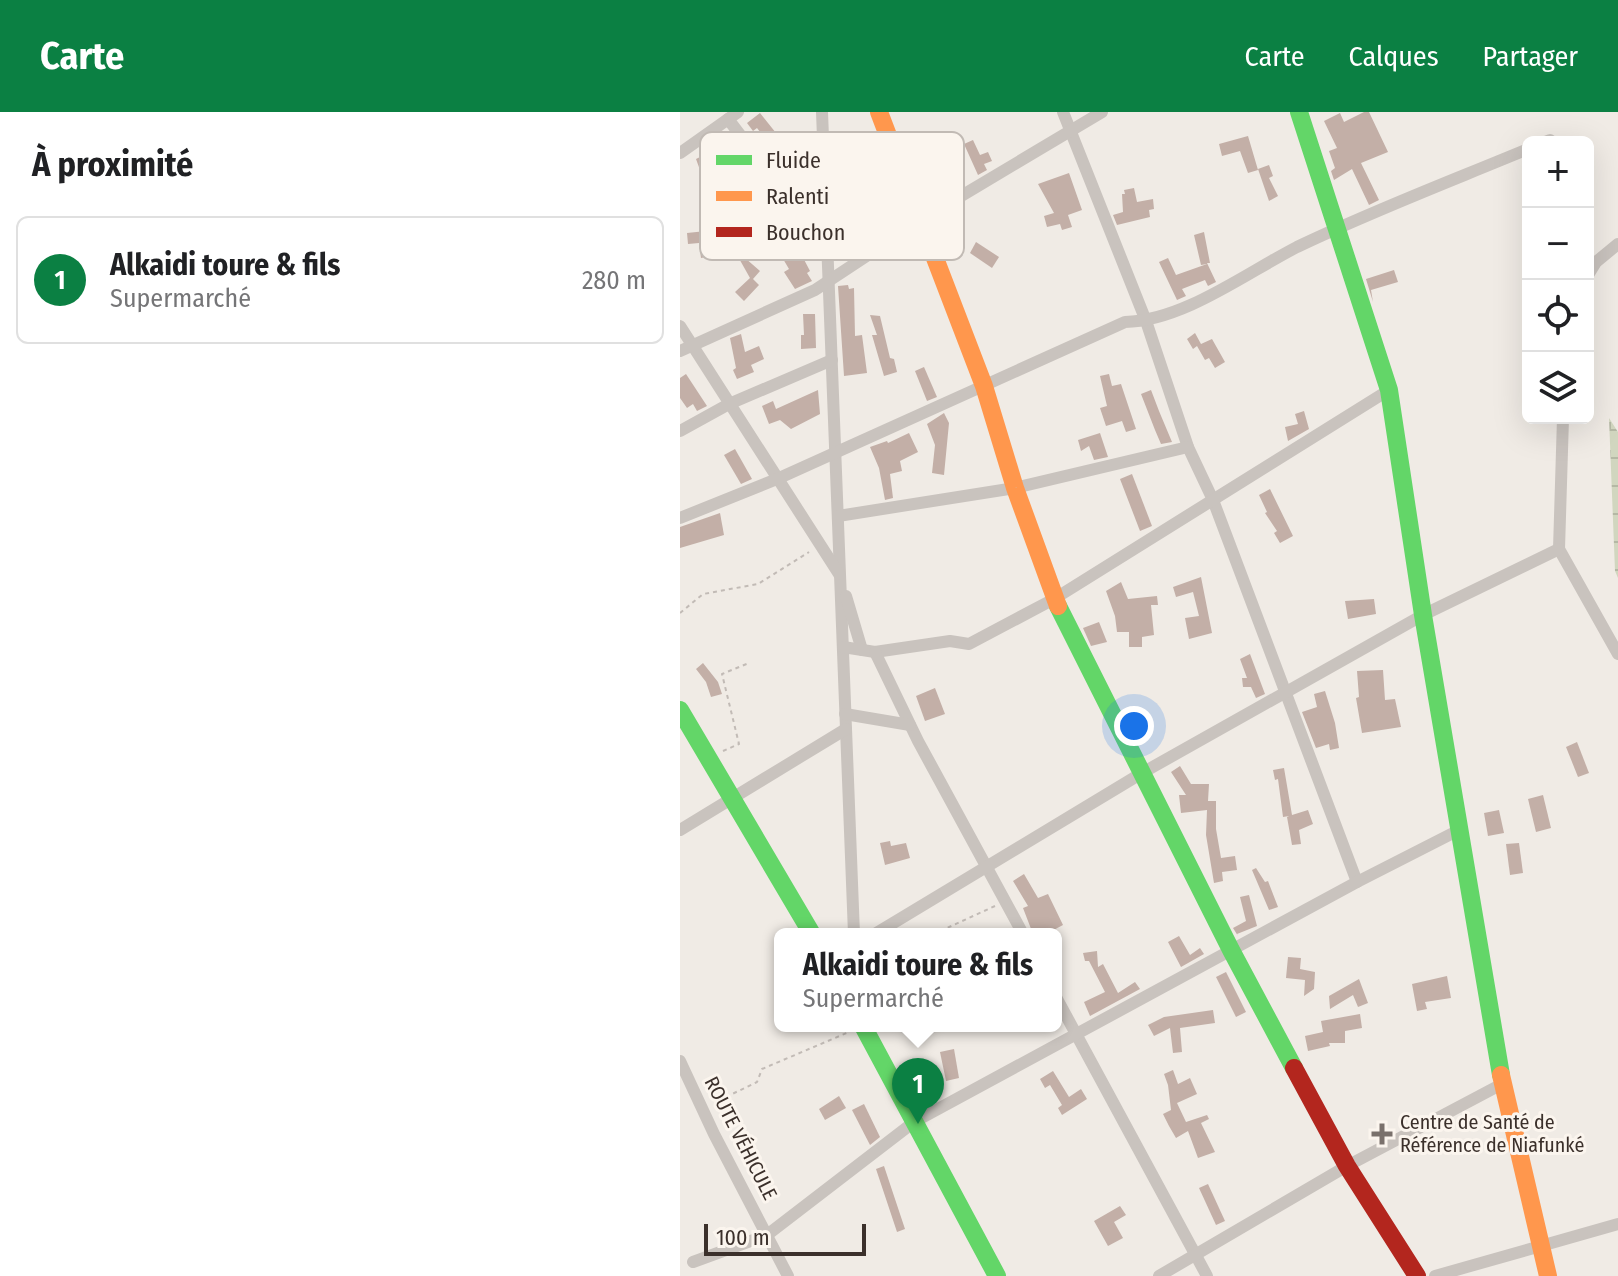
<!DOCTYPE html>
<html lang="fr">
<head>
<meta charset="utf-8">
<style>
	:root { --surface:#fff; --page:#f2f2f2; --text:#202124; --muted:#757577; --line:#e0e0e0; --accent:#0b8043 }
	body { margin:0; font-family:"Fira Sans Condensed",sans-serif; background:var(--page); color:var(--text) }
	.controls { position:absolute; right:24px; top:24px; display:grid; overflow:hidden; border-radius:12px; box-shadow:0 8px 32px #0002 }
	.controls button { width:72px; height:72px; display:grid; place-items:center; padding:0; border:0; border-bottom:2px solid var(--line); background:var(--surface); color:var(--text); font:40px sans-serif }
	.scale { position:absolute; left:24px; bottom:20px; width:162px; box-sizing:border-box; padding-left:8px; border:4px solid #3b302b; border-top:0; font-size:22px; line-height:28px; white-space:nowrap; color:#3b302b; -webkit-text-stroke:6px #fbf5ee; paint-order:stroke }
	.you { position:absolute; left:454px; top:614px; width:28px; height:28px; margin:-20px; border:6px solid #fff; border-radius:50%; background:#1a73e8; box-shadow:0 0 0 12px #1a73e833 }
	.badge { display:grid; place-items:center; width:52px; height:52px; border-radius:50%; background:var(--accent); color:#fff; font-size:26px; font-weight:700 }
	.pin { position:absolute; translate:-50% -66px; filter:drop-shadow(0 2px 4px #0008) }
	.pin::after { content:''; position:absolute; top:42px; width:28px; height:24px; background:inherit; clip-path:polygon(0 0,100% 0,50% 100%) }
	.popup { position:absolute; left:94px; top:816px; width:288px; height:104px; box-sizing:border-box; display:grid; place-content:center; border-radius:12px; background:var(--surface); filter:drop-shadow(0 2px 6px #0005); font-size:26px; white-space:nowrap; color:var(--muted) }
	.popup b { font-size:30px; color:var(--text) }
	.popup::after { content:''; position:absolute; left:50%; top:100%; margin-left:-16px; border:16px solid transparent; border-top-color:var(--surface) }
	.list { margin:0; padding:0; list-style:none }
	h2 { display:flex; justify-content:space-between; align-items:center; height:104px; margin:0; padding:0 32px; font-size:34px }
	h2 small { font-size:26px; font-weight:400; color:var(--muted) }
	.list li { display:grid; grid-template-columns:52px 1fr auto; gap:24px; align-items:center; box-sizing:border-box; height:128px; margin:0 16px 16px; padding:0 16px; border:2px solid var(--line); border-radius:12px }
	.list b { display:block; font-size:30px; white-space:nowrap }
	.list p { margin:0; font-size:26px; white-space:nowrap; color:var(--muted) }
	.list em { font-size:26px; font-style:normal; color:var(--muted) }
	.icon { flex:none; width:44px; height:44px; fill:none; stroke:currentColor; stroke-width:2; stroke-linecap:round; stroke-linejoin:round }
	.map { position:relative; flex:none; width:938px; height:1164px; overflow:hidden }
	header { display:flex; align-items:center; gap:48px; box-sizing:border-box; height:112px; padding:0 40px; background:var(--accent); color:#fff }
	header strong { font-size:38px }
	nav { display:flex; gap:44px; margin-inline-start:auto; font-size:28px }
	main { display:flex }
	aside { flex:1; background:var(--surface) }
	.map>svg:first-child { display:block }
</style>
</head>
<body>
<header>
<strong>Carte</strong>
<nav><a>Carte</a><a>Calques</a><a>Partager</a></nav>
</header>
<main>
<aside>
<h2>À proximité<small></small></h2>
<ul class="list">
<li><span class="badge">1</span><div><b>Alkaidi toure &amp; fils</b><p>Supermarché</p></div><em>280 m</em></li>
</ul>
</aside>
<div class="map">
<svg width="938" height="1164" viewBox="0 0 938 1164">
	<defs>
		<pattern id="wetland-marsh" width="20" height="14" patternUnits="userSpaceOnUse" patternTransform="scale(2)"><rect width="20" height="14" fill="#d1d6bf"/><path d="M1 5h8M5 5V1M11 12h8M15 12V8" fill="none" stroke="#b4b8a4"/></pattern>
	</defs>
	<rect width="100%" height="100%" fill="#f0ebe5"/>
	<path fill="url(#wetland-marsh)" d="M929,306L938,320V466L935,459Z"/>
	<g fill="#c3afa7">
		<path d="M684,0H689L708,40L681,51L699,88L689,93L672,57L654,68L651,59L655,56L649,39L657,36L644,9L660,1L664,10Z"/>
		<path d="M80,1L104,31L94,38L77,16L73,19L67,11Z"/>
		<path d="M568,24L578,58L568,61L560,39L542,44L539,32Z"/>
		<path d="M293,28L300,43L308,40L312,49L304,52L307,58L298,63L284,32Z"/>
		<path d="M26,42L39,83L34,85L31,79L28,80L16,47Z"/>
		<path d="M589,53L593,64L589,66L598,84L589,89L578,57Z"/>
		<path d="M63,54L84,81L36,117L27,100L38,97V94H46L43,67Z"/>
		<path d="M389,61L402,98L388,103L392,115L382,118L380,112L367,115L364,104L374,101L358,72Z"/>
		<path d="M454,76L457,90L473,87L474,97L469,98L470,105L437,113L433,103L443,100L442,82H445L444,78Z"/>
		<path d="M94,96L105,121L108,117L130,159L127,161L132,169L115,177L104,160L109,157L99,140L102,138L83,100Z"/>
		<path d="M60,110L68,136L57,139L80,159L73,167L79,173L64,189L55,180L70,166L52,134L46,138L37,119Z"/>
		<path d="M26,119L31,144L21,146L19,131L8,132L7,121Z"/>
		<path d="M524,120L530,151H527L536,170L528,174L525,168L502,177L506,184L497,188L479,150L488,146L496,163L527,152L521,153L514,123Z"/>
		<path d="M296,130L319,145L312,156L290,141Z"/>
		<path d="M682,154L686,167L714,158L718,170L691,178L693,190Z"/>
		<path d="M168,173L169,177L174,176L175,224L182,223L187,261L164,264L158,174Z"/>
		<path d="M123,202H135L136,236L121,237V223H124Z"/>
		<path d="M190,203L200,204L210,246L214,247L217,260L204,264L192,223H197Z"/>
		<path d="M515,221L521,232L532,227L545,250L535,256L529,246L525,248L517,234L513,237L507,227Z"/>
		<path d="M61,222L65,240L79,234L84,247L71,253L74,260L57,267L53,258L56,256L50,226Z"/>
		<path d="M244,255L257,285L247,289L235,259Z"/>
		<path d="M6,262L27,294L17,299L13,292L7,296L0,286V266Z"/>
		<path d="M429,262L432,274L441,272L456,317L446,320L442,309L426,314L420,296L427,294L420,264Z"/>
		<path d="M138,278L140,302L111,317L100,308L89,312L82,294L93,289L96,297Z"/>
		<path d="M471,278L479,299L492,330L481,332L475,318L461,282Z"/>
		<path d="M624,299L629,317L608,329L605,315L618,312L615,302Z"/>
		<path d="M264,301L269,311L264,363L252,361L255,333L247,312Z"/>
		<path d="M229,321L238,340L220,349L222,359L210,362L213,386L205,388L199,356L190,335L207,329L208,331Z"/>
		<path d="M420,321L428,345L414,348L409,334L401,339L398,328Z"/>
		<path d="M55,337L72,367L61,372L44,343Z"/>
		<path d="M452,362L472,414L460,419L440,367Z"/>
		<path d="M590,377L613,424L600,431L594,421L597,419L585,401L587,400L579,383Z"/>
		<path d="M40,401L44,423L0,436V415Z"/>
		<path d="M521,465L532,521L509,527L505,506L519,504L513,480L496,485L493,475Z"/>
		<path d="M441,470L448,487L477,484L478,493H471L474,523L462,525V535H449V520H437L435,504L426,479Z"/>
		<path d="M694,487L696,502L668,507L665,489Z"/>
		<path d="M419,510L427,530L411,534L403,516Z"/>
		<path d="M570,542L585,582L576,586L571,575H563L562,566H567L560,547Z"/>
		<path d="M23,551L38,570L42,582L31,585L26,570L16,557Z"/>
		<path d="M703,558L705,588L715,587L721,615L682,621L676,586L679,585L677,559Z"/>
		<path d="M255,576L265,602L245,609L236,584Z"/>
		<path d="M645,579L655,611L659,636L650,638L649,632L636,636L622,600L637,595L634,582Z"/>
		<path d="M897,630L909,661L898,665L886,635Z"/>
		<path d="M500,654L511,672H529L528,689H536V717L541,746L555,744L557,758L542,760L543,769L534,771L526,723L527,698L501,701L499,683H506L491,660Z"/>
		<path d="M604,656L612,703L628,698L633,712L619,718L621,732L612,733L607,705L609,704L603,705L598,667L595,668L593,658Z"/>
		<path d="M863,683L871,716L856,720L848,687Z"/>
		<path d="M819,698L824,721L808,724L804,701Z"/>
		<path d="M210,729L211,734L226,731L230,746L205,753L200,731Z"/>
		<path d="M839,731L843,761L830,763L826,732Z"/>
		<path d="M576,756L585,770L588,769L598,795L589,798L572,758Z"/>
		<path d="M344,762L358,786L368,782L383,813L366,822H353L343,796L348,794L333,769Z"/>
		<path d="M569,783L577,814L557,822L558,824L553,816L566,809L560,785Z"/>
		<path d="M499,824L510,843L520,836L524,842L501,855L488,830Z"/>
		<path d="M417,839L418,855L423,852L438,881L455,870L460,877L410,904L404,890L425,880L409,849H405L403,841Z"/>
		<path d="M608,845L621,846L620,857L635,860L634,877L624,884L625,868L606,866Z"/>
		<path d="M546,860L566,900L556,905L536,865Z"/>
		<path d="M767,864L771,886L745,890L747,897L737,899L732,872Z"/>
		<path d="M679,867L688,891L678,895L673,883L650,897L649,884Z"/>
		<path d="M533,898L535,911L500,916L502,940L493,941L490,916L474,924L468,913L484,905Z"/>
		<path d="M680,902L682,916L665,919V931H649L650,934L628,939L625,924L643,920L641,909Z"/>
		<path d="M274,937L279,966L266,969L260,940Z"/>
		<path d="M493,958L498,972L510,966L517,982L497,991L506,1010L527,1003L529,1007L521,1011L535,1040L518,1046L508,1019L496,1026L489,1014L483,1002L491,998L488,973L484,962Z"/>
		<path d="M373,959L389,985L401,977L407,987L382,1003L378,996L382,993L370,973L365,976L360,967Z"/>
		<path d="M159,984L166,996L145,1008L139,997Z"/>
		<path d="M184,992L200,1025L190,1033L172,998Z"/>
		<path d="M204,1054L225,1117L217,1120L196,1057Z"/>
		<path d="M528,1072L545,1109L536,1113L519,1076Z"/>
		<path d="M440,1094L446,1103L434,1110L443,1126L428,1134L414,1109Z"/>
	</g>
	<g fill="none" stroke-linecap="round" stroke-linejoin="round">
		<g stroke="#c2bbb6" stroke-width="2" stroke-dasharray="4 4" stroke-linecap="butt">
			<path d="M0,501L23,482L78,472L129,440"/>
			<path d="M43,639L59,632L42,562L69,551"/>
			<path d="M271,822L267,816L315,794"/>
			<path d="M46,985L77,970L82,957L169,920"/>
		</g>
		<g stroke="#c9c3be" stroke-width="12">
			<path d="M142,0L174,822"/>
			<path d="M383,0L466,209L508,335L533,388L677,770"/>
			<path d="M48,7L148,138"/>
			<path d="M865,30L870,28"/>
			<path d="M0,41L58,0"/>
			<path d="M908,163L916,150L938,132"/>
			<path d="M0,214L159,462"/>
			<path d="M0,239L135,178L241,108L422,0"/>
			<path d="M883,306L879,437L938,542"/>
			<path d="M0,319L49,292L152,248"/>
			<path d="M158,404L335,376L508,335"/>
			<path d="M0,406L97,367L445,210C503,209 566,161 617,135C692,99 771,69 848,37"/>
			<path d="M166,484L182,538"/>
			<path d="M163,535L195,540L270,529L289,532L374,487L709,278"/>
			<path d="M195,540L238,629L343,822"/>
			<path d="M165,602L230,613"/>
			<path d="M0,718L166,617"/>
			<path d="M195,822L462,661L743,503L879,437"/>
			<path d="M376,885L527,1164"/>
			<path d="M0,949L34,1022L108,1164"/>
			<path d="M13,1150L87,1123L234,1010L677,770L781,717"/>
			<path d="M479,1164L667,1054L822,972"/>
			<path d="M755,1164L938,1112"/>
		</g>
		<g stroke="#63d668" stroke-width="18">
			<path d="M619,0L709,278L743,503L821,963"/>
			<path d="M378,494L551,838L614,956"/>
			<path d="M0,598L132,822"/>
			<path d="M183,914L317,1164"/>
		</g>
		<g stroke="#ff974d" stroke-width="18">
			<path d="M199,0L304,274L335,376L378,494"/>
			<path d="M821,963L868,1164"/>
		</g>
		<path stroke="#b3261e" stroke-width="18" d="M614,956L667,1054L737,1164"/>
	</g>
	<path fill="#7a716c" stroke="#fbf5ee" stroke-width="3" d="M698 1010h8v8h8v8h-8v8h-8v-8h-8v-8h8z"/>
	<g text-anchor="middle" stroke-width="6" stroke-linejoin="round" paint-order="stroke">
		<g font-size="20" fill="#3b302b" stroke="#fbf5ee" text-anchor="start">
			<text x="720" y="1017">Centre de Santé de<tspan x="720" dy="23">Référence de Niafunké</tspan></text>
		</g>
		<g font-size="20" fill="#3b302b" stroke="#fbf5ee">
			<text transform="translate(61 1026) rotate(63)" y="7">ROUTE VÉHICULE</text>
		</g>
	</g>
	<rect x="20" y="20" width="264" height="128" rx="12" fill="#fbf5ee" stroke="#c1bab4" stroke-width="2"/>
	<rect x="36" y="43" width="36" height="10" fill="#63d668"/>
	<rect x="36" y="79" width="36" height="10" fill="#ff974d"/>
	<rect x="36" y="115" width="36" height="10" fill="#b3261e"/>
	<g font-size="22" fill="#3b302b">
		<text x="86" y="56">Fluide</text>
		<text x="86" y="92">Ralenti</text>
		<text x="86" y="128">Bouchon</text>
	</g>
</svg>
<div class="controls">
<button>+</button>
<button>−</button>
<button><svg class="icon" aria-label="locate" viewBox="0 0 24 24"><circle cx="12" cy="12" r="6"/><path d="M12 2v4M12 18v4M2 12h4M18 12h4"/></svg></button>
<button><svg class="icon" aria-label="layers" viewBox="0 0 24 24"><path d="M12 4l9 5-9 5-9-5zM3 14l9 5 9-5"/></svg></button>
</div>
<div class="scale">100 m</div>
<div class="you"></div>
<div class="pin badge" style="left:238px;top:1012px">1</div>
<div class="popup"><b>Alkaidi toure &amp; fils</b>Supermarché</div>
</div>
</main>
</body>
</html>
